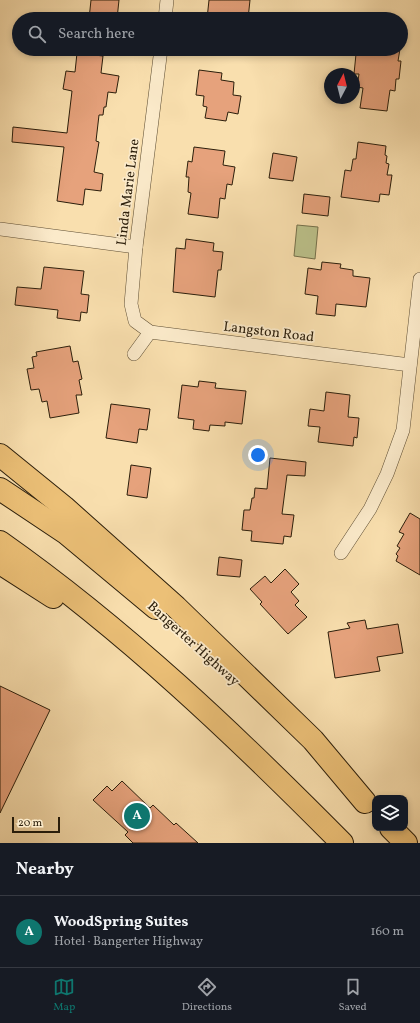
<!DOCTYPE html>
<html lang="en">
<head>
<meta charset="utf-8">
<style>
	:root { --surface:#171b24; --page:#242831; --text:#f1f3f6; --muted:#9ea1a6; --line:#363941; --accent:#0f766e }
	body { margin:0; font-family:Vollkorn,serif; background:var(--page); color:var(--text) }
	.controls { position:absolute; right:12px; bottom:12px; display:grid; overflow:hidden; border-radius:8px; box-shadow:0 2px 6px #0003 }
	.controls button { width:36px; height:36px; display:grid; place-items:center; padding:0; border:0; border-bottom:1px solid var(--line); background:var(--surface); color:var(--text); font:20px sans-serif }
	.compass { position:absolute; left:324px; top:68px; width:36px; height:36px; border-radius:50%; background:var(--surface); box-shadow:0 2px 6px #0003; rotate:7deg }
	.scale { position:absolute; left:12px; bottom:10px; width:48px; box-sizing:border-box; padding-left:4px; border:2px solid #2b1e0b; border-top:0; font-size:11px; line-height:14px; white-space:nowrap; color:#2b1e0b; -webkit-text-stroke:3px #fbeaca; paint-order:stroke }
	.you { position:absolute; left:258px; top:455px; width:14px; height:14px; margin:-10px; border:3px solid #fff; border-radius:50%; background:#1a73e8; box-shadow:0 0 0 6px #1a73e833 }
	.badge { display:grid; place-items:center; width:26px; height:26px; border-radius:50%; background:var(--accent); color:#fff; font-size:13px; font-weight:700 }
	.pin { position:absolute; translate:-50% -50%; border:2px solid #fff; box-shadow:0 1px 4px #0006 }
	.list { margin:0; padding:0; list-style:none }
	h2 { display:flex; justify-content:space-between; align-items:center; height:52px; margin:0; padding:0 16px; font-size:17px }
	h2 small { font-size:13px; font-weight:400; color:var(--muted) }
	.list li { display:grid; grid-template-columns:26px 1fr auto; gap:12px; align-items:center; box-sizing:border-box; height:72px; padding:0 16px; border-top:1px solid var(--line) }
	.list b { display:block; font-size:15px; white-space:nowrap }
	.list p { margin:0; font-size:13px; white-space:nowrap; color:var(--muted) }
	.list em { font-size:13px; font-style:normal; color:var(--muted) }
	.icon { flex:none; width:22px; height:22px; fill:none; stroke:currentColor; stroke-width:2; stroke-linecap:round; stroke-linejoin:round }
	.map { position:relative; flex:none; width:420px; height:843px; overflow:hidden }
	.search { position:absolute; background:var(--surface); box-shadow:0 2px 6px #0003; left:12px; right:12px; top:12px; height:44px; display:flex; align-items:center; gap:10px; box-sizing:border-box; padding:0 14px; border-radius:22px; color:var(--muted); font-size:15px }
	.sheet { height:124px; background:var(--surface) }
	nav { display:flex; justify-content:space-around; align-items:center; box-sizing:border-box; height:56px; border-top:1px solid var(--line); background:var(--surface); font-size:11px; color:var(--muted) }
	nav a { display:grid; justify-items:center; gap:2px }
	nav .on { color:var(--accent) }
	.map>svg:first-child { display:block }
</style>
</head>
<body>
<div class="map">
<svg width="420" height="843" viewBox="0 0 420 843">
	<rect width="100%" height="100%" fill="#f9dfae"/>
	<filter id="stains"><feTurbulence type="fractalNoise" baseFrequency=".005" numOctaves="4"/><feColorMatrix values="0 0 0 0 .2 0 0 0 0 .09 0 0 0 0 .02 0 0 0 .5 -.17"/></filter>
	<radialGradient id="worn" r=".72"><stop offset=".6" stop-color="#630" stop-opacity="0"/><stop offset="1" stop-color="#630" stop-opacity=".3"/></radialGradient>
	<path fill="#bcc28b" stroke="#74704b" d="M297,225L318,227L315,259L294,256Z"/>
	<g fill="#e6a27c" stroke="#2b1e0b">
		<path d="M91,0H119L117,19H89Z"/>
		<path d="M209,0H250L248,19H207Z"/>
		<path d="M365,49H400L398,61H401L399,79H396L395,91L390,90L387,111L360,108L363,88L357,87L359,74H354L356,54L364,55Z"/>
		<path d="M77,53L103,56L101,73L119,76L116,93L108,92L106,107H104L103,115H99L96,141L99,142L94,172L103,174L101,191L85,189L83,205L57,201L64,147L12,142L13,127L67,133L72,91L63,89L66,71L75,72Z"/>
		<path d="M199,70L222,73L221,80L234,82L233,95L241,96L238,114L228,112L226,121L205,118L207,107L203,106L204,96L196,95Z"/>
		<path d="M358,142L386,146L385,155L387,156L386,163L389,164L387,175H392L389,195L380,194L379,202L341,197L345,170L351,171L353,159H356Z"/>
		<path d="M194,147L225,151L223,165L235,167L232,185L227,184L225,199L220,198L218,218L188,214L191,193L188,192L189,177H186L188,161L192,162Z"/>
		<path d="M273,153L297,157L293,181L269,178Z"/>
		<path d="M304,194L330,197L328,216L302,213Z"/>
		<path d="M186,239L214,243L213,251L223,252L221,270H218L215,297L173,292L176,248L185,249Z"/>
		<path d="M322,262L341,264L340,268L353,270V276L370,278L366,307L336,304L335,316L316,314L318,296L305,294L308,268L321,270Z"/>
		<path d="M44,267L84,271L81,294L89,295L87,313L81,312L80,321L57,318L58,310L15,305L17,287L41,289Z"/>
		<path d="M70,346L73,362L78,361L82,379L79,380L82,395H76L79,413L50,418L47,401L42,402L39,389L31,390L27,369L34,368L32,357L37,356L36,352Z"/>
		<path d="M199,381L216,383L215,388L246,391L242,424L225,422V426L210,425L209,431L193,429L194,420L178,418L182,385L198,387Z"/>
		<path d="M326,392L350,395L348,417L359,418L357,438L354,437L353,446L318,442L320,427L308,426L310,409L324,411Z"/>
		<path d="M111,404L150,409L147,430L139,429L137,443L106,438Z"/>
		<path d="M270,458L306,462L305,476L287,475L282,514L294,515L291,537L284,536L283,544L251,541L252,531L242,530L244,510H250L252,498H254L255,488L267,489Z"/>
		<path d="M131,465L151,468L147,498L127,495Z"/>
		<path d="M410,513L420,519V575L396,561L398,556L396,554L400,548L397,546L404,534L399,532Z"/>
		<path d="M219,557L242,560L240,577L217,575Z"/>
		<path d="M285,569L299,584L291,592L299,601L295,605L307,617L288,634L260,604L262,602L250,589L265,576L271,583Z"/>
		<path d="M365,620L367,629L398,624L403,653L377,657L380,671L335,678L328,632L350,628L347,623Z"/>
		<path d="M0,686L50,710L0,813Z"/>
		<path d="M122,781L150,808L153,805L174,825L176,823L198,843H133L125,835L128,832L93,800L107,786L112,791Z"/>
	</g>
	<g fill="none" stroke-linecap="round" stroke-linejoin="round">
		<g stroke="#5e4e34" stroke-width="14">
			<g id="minor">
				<path d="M165,19L167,0"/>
				<path d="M161,49L136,247L131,304L135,321L150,332L410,365"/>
				<path d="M0,229L136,247"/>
				<path d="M134,354L150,332"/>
				<path d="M341,553L370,509L387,474L403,430L420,279"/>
			</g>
		</g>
		<g stroke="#2b1e0b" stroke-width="24">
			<g id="motorway">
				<path d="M0,455L64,507L176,607L313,740L365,802"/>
				<path d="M0,489L66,533L156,608"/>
				<path d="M0,542C125,630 235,735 342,843"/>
				<path d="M0,563L53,597"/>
				<path d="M391,828L406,843"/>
			</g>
		</g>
		<use href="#minor" stroke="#fbeaca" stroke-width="13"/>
		<use href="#motorway" stroke="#ecc077" stroke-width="22"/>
	</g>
	<g text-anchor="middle" stroke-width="3.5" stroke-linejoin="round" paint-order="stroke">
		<g font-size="14" fill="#2b1e0b" stroke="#fbeaca">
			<text transform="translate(127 192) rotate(-83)" y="5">Linda Marie Lane</text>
			<text transform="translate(269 331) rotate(7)" y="5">Langston Road</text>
			<text transform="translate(194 643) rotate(42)" y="5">Bangerter Highway</text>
		</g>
	</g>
	<rect width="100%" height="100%" filter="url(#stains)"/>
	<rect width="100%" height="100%" fill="url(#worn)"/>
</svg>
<div class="controls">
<button><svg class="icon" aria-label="layers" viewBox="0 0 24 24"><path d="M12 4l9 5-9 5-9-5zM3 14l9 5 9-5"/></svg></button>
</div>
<svg class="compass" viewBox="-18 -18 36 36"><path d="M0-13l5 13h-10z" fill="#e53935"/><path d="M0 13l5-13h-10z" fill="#9ea1a6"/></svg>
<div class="scale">20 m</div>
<div class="you"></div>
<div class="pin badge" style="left:137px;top:816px">A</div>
<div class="search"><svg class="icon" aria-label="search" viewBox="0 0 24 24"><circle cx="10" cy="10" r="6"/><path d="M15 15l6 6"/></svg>Search here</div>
</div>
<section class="sheet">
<h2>Nearby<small></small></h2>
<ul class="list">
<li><span class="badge">A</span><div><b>WoodSpring Suites</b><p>Hotel · Bangerter Highway</p></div><em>160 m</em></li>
</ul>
</section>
<nav>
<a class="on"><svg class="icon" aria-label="map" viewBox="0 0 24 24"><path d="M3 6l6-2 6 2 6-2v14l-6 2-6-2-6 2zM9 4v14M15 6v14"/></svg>Map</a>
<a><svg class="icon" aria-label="directions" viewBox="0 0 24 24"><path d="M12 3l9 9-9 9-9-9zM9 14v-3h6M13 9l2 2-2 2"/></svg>Directions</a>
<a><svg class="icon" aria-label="saved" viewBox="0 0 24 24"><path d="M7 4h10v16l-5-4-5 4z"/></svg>Saved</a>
</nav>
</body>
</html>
